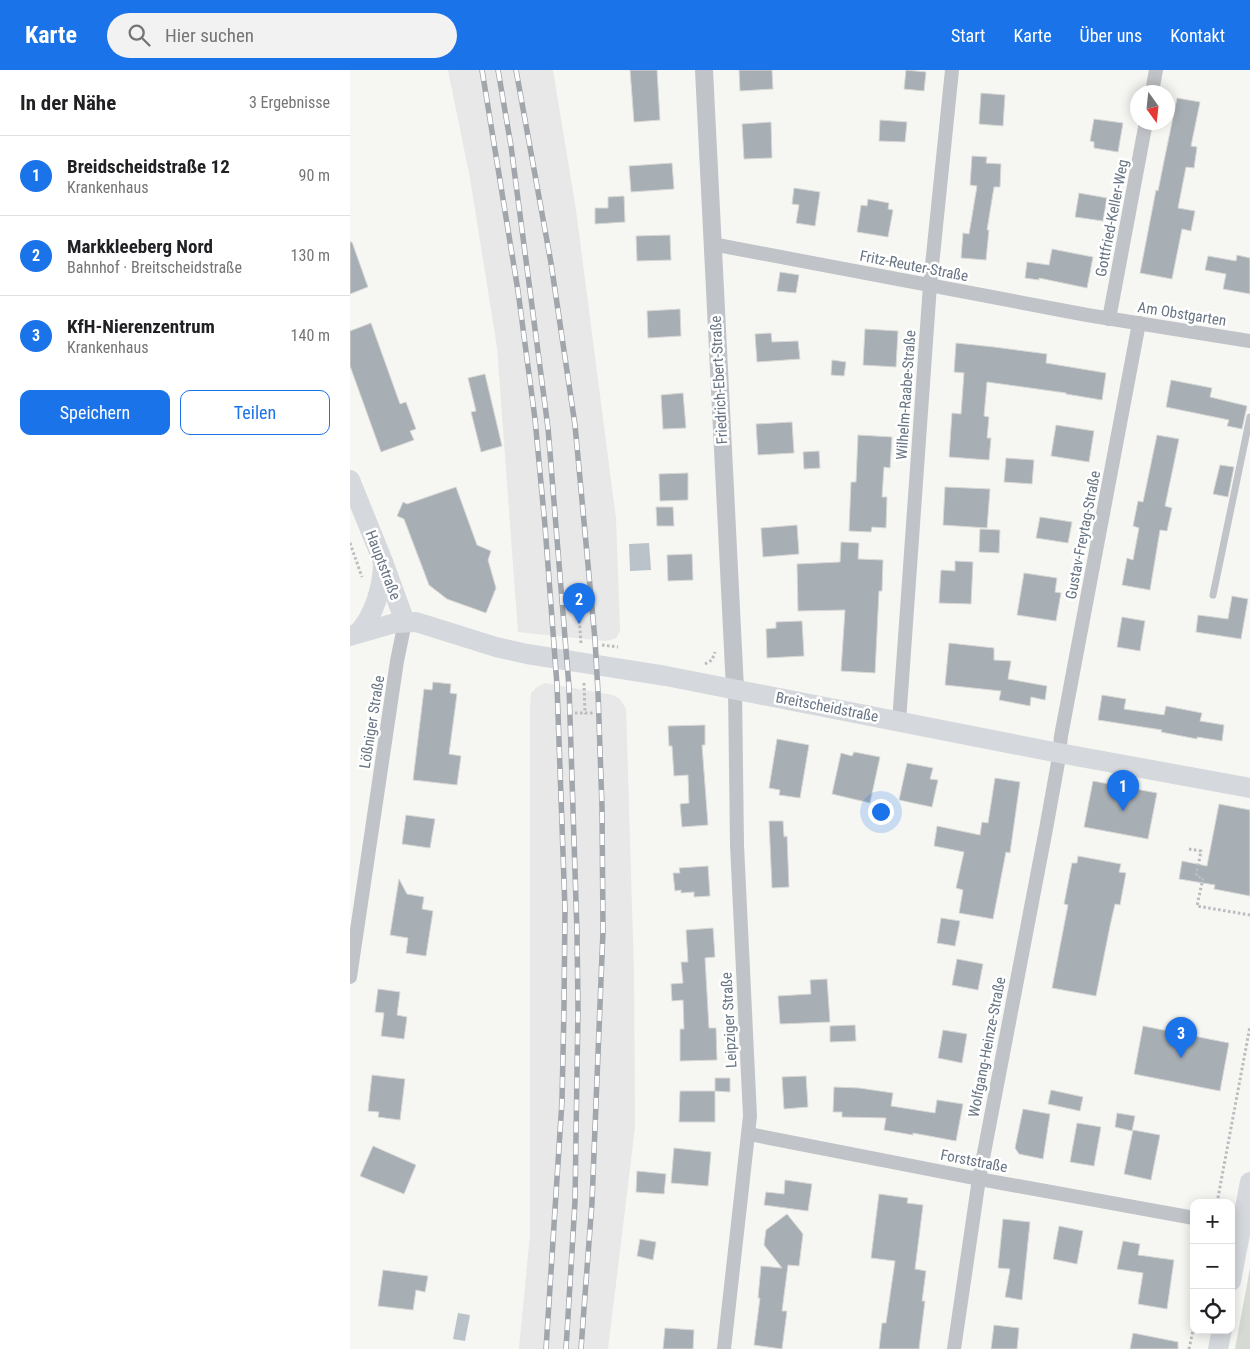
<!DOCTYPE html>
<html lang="de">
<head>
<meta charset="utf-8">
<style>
	:root { --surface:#fff; --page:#f2f2f2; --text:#202124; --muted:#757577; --line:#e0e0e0; --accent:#1a73e8 }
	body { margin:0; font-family:"Roboto Condensed",sans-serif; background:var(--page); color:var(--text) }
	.controls { position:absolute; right:15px; bottom:15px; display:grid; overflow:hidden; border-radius:10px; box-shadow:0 2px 12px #0003 }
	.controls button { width:45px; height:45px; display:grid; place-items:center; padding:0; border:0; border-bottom:1px solid var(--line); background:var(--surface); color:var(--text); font:25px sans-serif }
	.compass { position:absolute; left:780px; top:15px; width:45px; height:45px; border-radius:50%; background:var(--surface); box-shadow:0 2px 12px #0003; rotate:165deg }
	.you { position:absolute; left:530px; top:741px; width:18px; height:18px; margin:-12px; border:4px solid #fff; border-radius:50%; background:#1a73e8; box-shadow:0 0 0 8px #1a73e833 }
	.badge { display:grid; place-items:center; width:32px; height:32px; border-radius:50%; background:var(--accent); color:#fff; font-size:16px; font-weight:700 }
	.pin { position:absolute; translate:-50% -41px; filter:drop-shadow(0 1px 2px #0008) }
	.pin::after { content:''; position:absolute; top:26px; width:18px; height:15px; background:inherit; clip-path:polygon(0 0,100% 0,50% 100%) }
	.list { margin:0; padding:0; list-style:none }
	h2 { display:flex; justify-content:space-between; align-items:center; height:65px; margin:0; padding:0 20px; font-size:21px }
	h2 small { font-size:16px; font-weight:400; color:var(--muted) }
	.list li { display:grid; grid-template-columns:32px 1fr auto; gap:15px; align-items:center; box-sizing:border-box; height:80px; padding:0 20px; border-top:1px solid var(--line) }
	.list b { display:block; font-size:19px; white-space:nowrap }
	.list p { margin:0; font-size:16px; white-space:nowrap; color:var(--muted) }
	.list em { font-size:16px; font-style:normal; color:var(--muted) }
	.actions { display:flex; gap:10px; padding:15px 20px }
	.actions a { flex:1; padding:11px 0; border:1px solid var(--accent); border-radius:10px; text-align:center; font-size:18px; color:var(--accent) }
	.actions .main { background:var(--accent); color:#fff }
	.icon { flex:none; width:28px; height:28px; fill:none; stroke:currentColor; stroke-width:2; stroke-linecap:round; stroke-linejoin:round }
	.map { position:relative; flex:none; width:900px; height:1279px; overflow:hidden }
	header { display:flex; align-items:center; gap:30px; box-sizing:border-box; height:70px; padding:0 25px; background:var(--accent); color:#fff }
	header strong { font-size:24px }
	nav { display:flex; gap:28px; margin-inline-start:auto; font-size:18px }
	.search { width:350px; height:45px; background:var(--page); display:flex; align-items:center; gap:12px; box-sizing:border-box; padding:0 18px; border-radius:28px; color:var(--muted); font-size:19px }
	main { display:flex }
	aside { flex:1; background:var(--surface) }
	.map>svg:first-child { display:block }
</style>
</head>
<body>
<header>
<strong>Karte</strong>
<div class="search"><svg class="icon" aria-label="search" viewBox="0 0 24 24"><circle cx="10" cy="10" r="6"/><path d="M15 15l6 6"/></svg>Hier suchen</div>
<nav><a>Start</a><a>Karte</a><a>Über uns</a><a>Kontakt</a></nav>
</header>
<main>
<aside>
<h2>In der Nähe<small>3 Ergebnisse</small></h2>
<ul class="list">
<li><span class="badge">1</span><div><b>Breidscheidstraße 12</b><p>Krankenhaus</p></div><em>90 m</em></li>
<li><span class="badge">2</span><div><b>Markkleeberg Nord</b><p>Bahnhof · Breitscheidstraße</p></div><em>130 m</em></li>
<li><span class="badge">3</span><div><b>KfH-Nierenzentrum</b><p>Krankenhaus</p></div><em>140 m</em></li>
</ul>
<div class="actions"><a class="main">Speichern</a><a>Teilen</a></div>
</aside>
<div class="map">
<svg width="900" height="1279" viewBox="0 0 900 1279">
	<rect width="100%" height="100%" fill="#f6f6f3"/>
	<g fill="#e7e8e7">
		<path d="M98,0H203L226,140L266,449L270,561L266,568L260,570L255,571L168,562L147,277L120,108Z"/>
		<path d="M195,613L263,625L270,629L276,639L284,903L285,1057L258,1279H169L180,1165V640L181,623L187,617Z"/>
	</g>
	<path fill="#d5dbd3" d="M900,1198V1279H885Z"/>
	<g fill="#bac3c9">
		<path d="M299,473L301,500L280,501L279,474Z"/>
		<path d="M108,1243L120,1245L115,1271L103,1269Z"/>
	</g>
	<g fill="#a7aeb4" stroke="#d8d8d6">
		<path d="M280,0H307L310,50L284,52Z"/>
		<path d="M389,0H422L423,19L390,21Z"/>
		<path d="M556,0L576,2L574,21L554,19Z"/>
		<path d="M631,23L655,25L653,56L629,54Z"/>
		<path d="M827,28L850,32L841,76L847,77L844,98L836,97L828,138L845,141L841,161L832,159L822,209L790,203L806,120L808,121L813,96Z"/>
		<path d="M744,49L773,53L768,82L744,78V72L740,71Z"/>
		<path d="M530,50L557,52L555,72L529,71Z"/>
		<path d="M421,52L422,88L394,89L392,54Z"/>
		<path d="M622,86L637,87L636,93L651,94L650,117H644L637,160H639L636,190L611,188L613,163L619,164L627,116L620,115Z"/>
		<path d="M322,93L324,119L281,122L279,96Z"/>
		<path d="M444,118L470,122L465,156L446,153L449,135L442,134Z"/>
		<path d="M729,123L757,128L753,151L725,147Z"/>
		<path d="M274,126L275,152L245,154V138H258V127Z"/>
		<path d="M518,129L539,133L538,139L543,140L538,167L507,162L511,135L517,136Z"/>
		<path d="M320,165L321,190L287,191L286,166Z"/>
		<path d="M0,172H2L18,217L0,224Z"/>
		<path d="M702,179L743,187L737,218L689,208V210L675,208L677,192L699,195Z"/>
		<path d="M887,185L900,188V224L873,219L876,204L855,200L858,186L886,191Z"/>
		<path d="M430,202L449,205L446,223L427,221Z"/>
		<path d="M330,239L331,266L298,268L297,241Z"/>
		<path d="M21,253L50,334L56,332L66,359L60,361L64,370L31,382L0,296V261Z"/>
		<path d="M515,259L548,261L546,297L513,295Z"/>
		<path d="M421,263L422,272L448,271L450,289L407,292L405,264Z"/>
		<path d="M606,273L644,277L697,284L696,293L756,303L752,330L716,324V323L637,312L634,346L639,347L637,368H641L639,390L599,387L602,343L611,344L614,303L604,302Z"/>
		<path d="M482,290L496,292L494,306L481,305Z"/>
		<path d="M135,304L152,376L131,382L121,342L126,341L118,308Z"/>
		<path d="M821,310L862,318L860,327L897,336L892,359L877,356L879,350L816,337Z"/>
		<path d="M333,323L336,358L313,359L311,325Z"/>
		<path d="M442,352L444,383L408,385L406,354Z"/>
		<path d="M706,355L744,361L739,392L701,386Z"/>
		<path d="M508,365L542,367L540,398L534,397L532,427H537L536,458L522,457L521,462L499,461L501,412H506Z"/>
		<path d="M807,365L829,369L815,436L822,438L817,461L810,460L800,520L772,515L777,488L783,490L789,458L783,456L788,431L793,432Z"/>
		<path d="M469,381L470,398L454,399L453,382Z"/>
		<path d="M656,388L684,390L682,414L654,412Z"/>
		<path d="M870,395L884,397L878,427L863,424Z"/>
		<path d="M338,403V430L310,431L309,404Z"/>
		<path d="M106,417L127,475L141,481L138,490L146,518L136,543L97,529L79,515L54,449L47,446L53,432L57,434Z"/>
		<path d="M595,417L640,419L637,458L593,455Z"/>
		<path d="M306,437H323L324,456H307Z"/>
		<path d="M690,447L722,452L718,473L686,468Z"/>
		<path d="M447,455L449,484L413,487L411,458Z"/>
		<path d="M630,459L650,460L649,483L629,482Z"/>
		<path d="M491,472L509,473L508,489L533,490L532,521H529L525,603L491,601L495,540L448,541L447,494L490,492Z"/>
		<path d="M342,484L343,510L318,511L317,485Z"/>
		<path d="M605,491L623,492L621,534L589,533L591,500L605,501Z"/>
		<path d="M674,503L707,508L705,522L711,523L706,551L667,545Z"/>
		<path d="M882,526L898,529L891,569L846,562L848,545L878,549Z"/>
		<path d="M772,547L795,551L790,581L767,577Z"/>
		<path d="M452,551L454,586L417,588L416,559L426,558V552Z"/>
		<path d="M599,573L644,578V590L661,591L658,609L697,616L695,630L681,627L680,636L649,630L651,621L595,615Z"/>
		<path d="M83,612L101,614L100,623L107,624L99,684L111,686L107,715L63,710L74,619L82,620Z"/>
		<path d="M752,625L776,629L774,639L814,645L816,636L852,643L850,651L874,655L872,671L847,667V669L811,662L812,660L748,650Z"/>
		<path d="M355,655V675H352L358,755L332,757L330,734L339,733L338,705L324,706L322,676H319L318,656Z"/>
		<path d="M427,669L459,675L450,728L429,725L430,720L419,718Z"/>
		<path d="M504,682L530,687L520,733L482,724L491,683L502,686Z"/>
		<path d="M557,693L583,698L580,709L588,710L582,737L549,730Z"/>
		<path d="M645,708L670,712L660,783L656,782L643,849L609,843L613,820L606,818L614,782L584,776L587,756L630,765L632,752L638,753Z"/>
		<path d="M743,711L807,723L798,769L734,757Z"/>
		<path d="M869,734L900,740V826L864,819L865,815L829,809L832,791L857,796Z"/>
		<path d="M56,745L85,749L80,778L52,774Z"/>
		<path d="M419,751H433L434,767L437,766L439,817L422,818Z"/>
		<path d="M728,786L771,794L769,802L776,803L770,835L765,834L760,856L746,926L702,918L718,835L714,834L722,793H727Z"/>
		<path d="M358,796L360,826L344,827V822L331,823V820L325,821L323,803H330L329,798Z"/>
		<path d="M49,809L57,824L74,827L72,839L83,841L76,886L56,883L58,868L40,865Z"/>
		<path d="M591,848L610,851L605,876L587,873Z"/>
		<path d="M363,858L365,887L355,888L359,958H366L367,990L330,991V959H334L333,930L322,931L321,914L333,913L331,892H338L336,860Z"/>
		<path d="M607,889L633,894L628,920L602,915Z"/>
		<path d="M477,909L480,952L430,954L428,926L461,924L460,910Z"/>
		<path d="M28,919L50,922L47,945L57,947L54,969L31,966L34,943L25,942Z"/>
		<path d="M505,955L506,971L480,972V956Z"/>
		<path d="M793,956L879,973L870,1021L784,1004Z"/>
		<path d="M593,960L617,964L612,993L588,988Z"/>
		<path d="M22,1005L55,1009L50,1050L28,1047L29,1042L18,1041Z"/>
		<path d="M456,1006L458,1037L434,1039L432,1007Z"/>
		<path d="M365,1008H380V1022L365,1021V1052H329L330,1021H365Z"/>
		<path d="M484,1017L509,1018L543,1023L541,1036L585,1043L587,1030L613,1034L606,1071L563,1063V1065L534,1060L536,1048L492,1047V1042H483Z"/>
		<path d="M701,1020L733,1027L730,1041L698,1034Z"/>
		<path d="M673,1039L700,1044L693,1089L669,1084L665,1078Z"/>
		<path d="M767,1043L785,1046L782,1061L765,1057Z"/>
		<path d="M727,1053L751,1057L744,1096L720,1092Z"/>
		<path d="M783,1060L810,1065L801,1110L774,1104Z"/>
		<path d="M23,1076L66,1095L54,1124L10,1106Z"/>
		<path d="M324,1078L361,1082L358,1116L321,1113Z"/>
		<path d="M287,1101L316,1104L314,1124L286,1122Z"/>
		<path d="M435,1110L462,1114L458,1141L414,1135L416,1122L434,1124Z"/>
		<path d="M529,1124L558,1128L557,1133L573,1135L565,1199L576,1201L572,1231H575L569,1279H529L532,1253H536L545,1191L521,1188Z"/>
		<path d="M437,1144L453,1164L449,1196L438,1195L432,1241H437L432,1279L404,1275L410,1228H408L411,1196L432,1198L414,1175L416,1160Z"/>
		<path d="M653,1149L680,1152L672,1230L655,1227L660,1199L648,1198Z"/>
		<path d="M709,1156L733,1161L727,1194L703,1189Z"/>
		<path d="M290,1169L306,1172L303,1190L287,1186Z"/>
		<path d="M773,1171L790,1174L788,1185L824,1190L817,1239L788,1234L793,1203L767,1199Z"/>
		<path d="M33,1200L78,1206L75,1222L66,1220L63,1240L28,1236Z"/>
		<path d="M644,1255L669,1258L667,1279H641Z"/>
		<path d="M315,1258L344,1260L343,1279H313Z"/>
		<path d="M783,1263L828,1272V1279H780Z"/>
	</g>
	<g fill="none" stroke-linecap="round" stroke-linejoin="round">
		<g stroke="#babcbf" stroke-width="3" stroke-dasharray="2.5 2.5" stroke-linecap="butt">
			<path d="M0,473L12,507"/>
			<path d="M217,522L227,521"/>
			<path d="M231,573L227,521H237"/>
			<path d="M252,575L268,577"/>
			<path d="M355,594L362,590L365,582"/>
			<path d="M234,613L235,643H245"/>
			<path d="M225,643H235"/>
			<path d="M839,779L851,781L846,806L853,808L847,836L900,845"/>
			<path d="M867,1133L900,956"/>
			<path d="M839,1279L844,1256"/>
		</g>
		<path stroke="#c0c3c7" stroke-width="7" d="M863,525L900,347"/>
		<g stroke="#c0c3c7" stroke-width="14">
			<path d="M802,22L806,0"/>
			<path d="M362,174L737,245L900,271"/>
			<path d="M759,249L796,52"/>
			<path d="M549,652L580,215L602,0"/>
			<path d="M0,907L47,591L55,552"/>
			<path d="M399,1064L629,1109L844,1148"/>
			<path d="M374,1279L400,1046L387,775L385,619"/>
			<path d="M604,1279L629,1109L696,759L709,687L711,666L789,253"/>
		</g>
		<path stroke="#c0c3c7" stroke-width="18" d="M354,0L385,619"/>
		<g stroke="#d5d8dc" stroke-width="20">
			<path d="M0,410L32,489L55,552"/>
			<path d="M8,563C24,546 33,516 33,493"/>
			<path d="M0,566L45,553L66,552L146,577L177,584L316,606L709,683L900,718"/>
			<path d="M881,1211L900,1112"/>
			<path d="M868,1279L872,1260"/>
		</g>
		<g stroke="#a1a6ac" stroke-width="5.5">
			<g id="rail">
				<path d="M132,0L168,221L185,349L195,456L207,615L215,839L214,936L212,1031L196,1279"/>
				<path d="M148,0L161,76L198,358L219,617L227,862L228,938L225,1132L216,1279"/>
				<path d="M166,0L201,193L225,355L245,570L248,622L252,737L253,861L242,1132L231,1279"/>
			</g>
		</g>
		<use href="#rail" stroke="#fff" stroke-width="4" stroke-dasharray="11" stroke-linecap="butt"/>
	</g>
	<g text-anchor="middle" stroke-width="5" stroke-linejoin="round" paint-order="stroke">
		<g font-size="15" fill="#677483" stroke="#fff">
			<text transform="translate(762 148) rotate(-79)" y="5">Gottfried-Keller-Weg</text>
			<text transform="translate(564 196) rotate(11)" y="5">Fritz-Reuter-Straße</text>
			<text transform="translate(832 244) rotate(9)" y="5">Am Obstgarten</text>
			<text transform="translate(369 310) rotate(-93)" y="5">Friedrich-Ebert-Straße</text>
			<text transform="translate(556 325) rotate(-86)" y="5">Wilhelm-Raabe-Straße</text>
			<text transform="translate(733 465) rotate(-79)" y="5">Gustav-Freytag-Straße</text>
			<text transform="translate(33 495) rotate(69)" y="5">Hauptstraße</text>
			<text transform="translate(477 637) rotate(11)" y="5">Breitscheidstraße</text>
			<text transform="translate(22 652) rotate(-81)" y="5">Lößniger Straße</text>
			<text transform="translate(379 950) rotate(-93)" y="5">Leipziger Straße</text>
			<text transform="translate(637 977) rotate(-79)" y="5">Wolfgang-Heinze-Straße</text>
			<text transform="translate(624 1091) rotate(11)" y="5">Forststraße</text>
		</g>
	</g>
</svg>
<div class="controls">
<button>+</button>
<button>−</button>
<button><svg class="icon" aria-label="locate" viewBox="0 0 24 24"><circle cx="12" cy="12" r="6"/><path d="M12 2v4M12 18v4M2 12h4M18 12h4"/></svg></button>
</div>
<svg class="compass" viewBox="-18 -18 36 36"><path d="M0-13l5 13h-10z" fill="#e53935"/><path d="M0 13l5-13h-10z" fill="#757577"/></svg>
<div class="you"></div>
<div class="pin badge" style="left:773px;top:741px">1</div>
<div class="pin badge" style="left:229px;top:554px">2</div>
<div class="pin badge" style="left:831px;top:988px">3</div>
</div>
</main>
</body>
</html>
